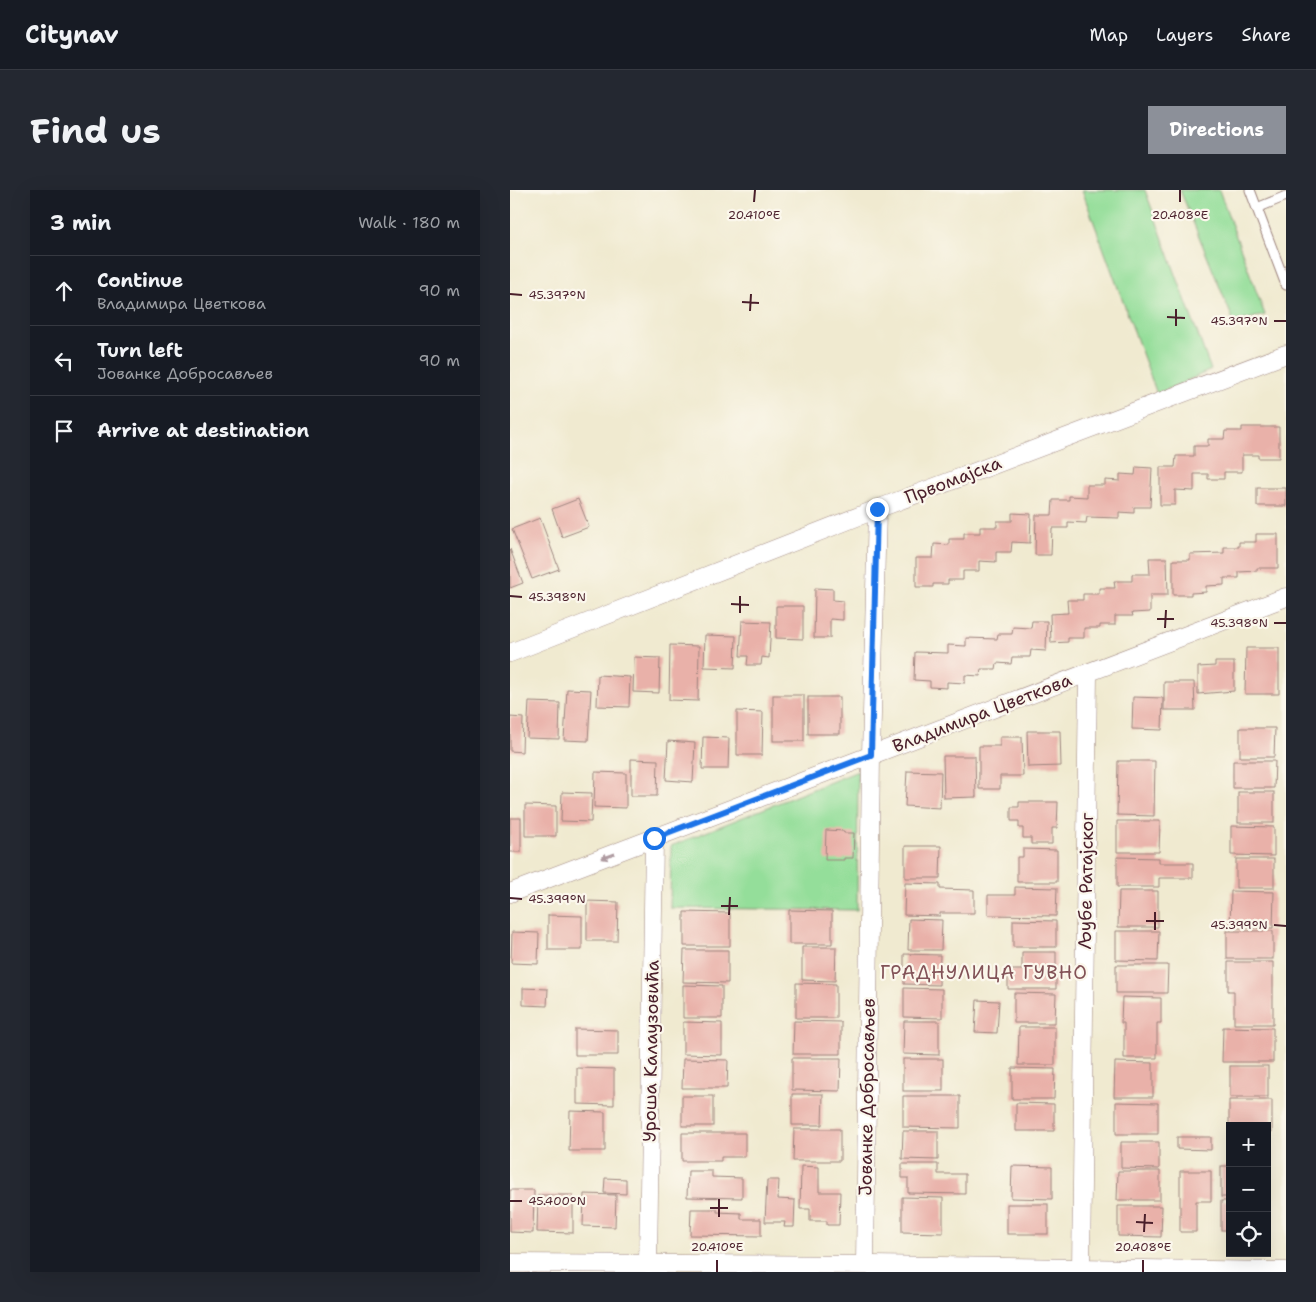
<!DOCTYPE html>
<html lang="en">
<head>
<meta charset="utf-8">
<style>
	:root { --surface:#171b24; --page:#242831; --text:#f1f3f6; --muted:#9ea1a6; --line:#363941; --accent:#8c9099 }
	body { margin:0; font-family:"Shantell Sans",sans-serif; background:var(--page); color:var(--text) }
	.controls { position:absolute; right:15px; bottom:15px; display:grid; overflow:hidden; border-radius:0px; box-shadow:0 5px 20px #0002 }
	.controls button { width:45px; height:45px; display:grid; place-items:center; padding:0; border:0; border-bottom:1px solid var(--line); background:var(--surface); color:var(--text); font:25px sans-serif }
	.stop { position:absolute; width:15px; height:15px; margin:-11px; border:4px solid #1a73e8; border-radius:50%; background:#fff }
	.stop.end { background:#1a73e8; border-color:#fff; box-shadow:0 1px 5px #0008 }
	.list { margin:0; padding:0; list-style:none }
	h2 { display:flex; justify-content:space-between; align-items:center; height:65px; margin:0; padding:0 20px; font-size:21px }
	h2 small { font-size:16px; font-weight:400; color:var(--muted) }
	.list li { display:grid; grid-template-columns:32px 1fr auto; gap:15px; align-items:center; box-sizing:border-box; height:70px; padding:0 20px; border-top:1px solid var(--line) }
	.list b { display:block; font-size:19px; white-space:nowrap }
	.list p { margin:0; font-size:16px; white-space:nowrap; color:var(--muted) }
	.list em { font-size:16px; font-style:normal; color:var(--muted) }
	.icon { flex:none; width:28px; height:28px; fill:none; stroke:currentColor; stroke-width:2; stroke-linecap:round; stroke-linejoin:round }
	.map { position:relative; flex:none; width:776px; height:1082px; overflow:hidden; border-radius:0px }
	header { display:flex; align-items:center; gap:30px; box-sizing:border-box; height:70px; padding:0 25px; background:var(--surface); border-bottom:1px solid var(--line) }
	header strong { font-size:24px }
	nav { display:flex; gap:28px; margin-inline-start:auto; font-size:18px }
	.intro { display:flex; align-items:center; justify-content:space-between; box-sizing:border-box; height:120px; padding:0 30px }
	h1 { margin:0; font-size:35px }
	.button { padding:12px 22px; border-radius:0px; background:var(--accent); color:#fff; font-size:18px; font-weight:700 }
	main { display:flex; gap:30px; padding:0 30px }
	aside { flex:1; background:var(--surface); border-radius:0px; box-shadow:0 5px 20px #0002 }
	.map>svg:first-child { display:block }
</style>
</head>
<body>
<header>
<strong>Citynav</strong>
<nav><a>Map</a><a>Layers</a><a>Share</a></nav>
</header>
<div class="intro"><h1>Find us</h1><a class="button">Directions</a></div>
<main>
<aside>
<h2>3 min<small>Walk · 180 m</small></h2>
<ul class="list">
<li><svg class="icon" aria-label="ahead" viewBox="0 0 24 24"><path d="M12 20V5M6 11l6-6 6 6"/></svg><div><b>Continue</b><p>Владимира Цветкова</p></div><em>90 m</em></li>
<li><svg class="icon" aria-label="left" viewBox="0 0 24 24"><path d="M17 20v-9H6M10 6l-5 5 5 5"/></svg><div><b>Turn left</b><p>Јованке Добросављев</p></div><em>90 m</em></li>
<li><svg class="icon" aria-label="arrive" viewBox="0 0 24 24"><path d="M6 21V4h12l-3 4 3 4H6"/></svg><div><b>Arrive at destination</b></div></li>
</ul>
</aside>
<div class="map">
<svg width="776" height="1082" viewBox="0 0 776 1082">
	<rect width="100%" height="100%" fill="#fbf7ec"/>
	<filter id="ink" filterUnits="userSpaceOnUse"><feTurbulence type="fractalNoise" baseFrequency=".02" numOctaves="2"/><feDisplacementMap in="SourceGraphic" scale="10" xChannelSelector="R" yChannelSelector="G"/><feConvolveMatrix kernelMatrix="1 2 1 2 8 2 1 2 1" color-interpolation-filters="sRGB"/></filter>
	<filter id="wash" filterUnits="userSpaceOnUse"><feTurbulence type="fractalNoise" baseFrequency=".0096" numOctaves="4" result="noise"/><feDisplacementMap in="SourceGraphic" scale="20" xChannelSelector="R" yChannelSelector="G"/><feGaussianBlur stdDeviation="1.12" result="paint"/><feColorMatrix in="noise" values="0 0 0 0 0 0 0 0 0 0 0 0 0 0 0 0 0 1.4 0 .05"/><feComposite in="paint" operator="in"/></filter>
	<g filter="url(#wash)">
		<rect width="100%" height="100%" fill="#f0ead0"/>
		<g fill="#94de9a" stroke="#6f7e62">
			<path d="M572,0H635L701,180L647,204Z"/>
			<path d="M670,0H709L755,125L724,132Z"/>
			<path d="M348,581L347,720L160,718L161,656Z"/>
		</g>
		<g id="blocks">
			<g fill="#e9b1a9">
				<path d="M732,237H769V268H748V265H732V282H714V289H698V284H684V301L665,300V315H650V277H665L666,266H684V256H698V249H714L715,241H732Z"/>
				<path d="M626,277L642,278L640,317H624V323L609,322V328L577,327L576,333L558,332V338H542L541,365H525L526,325H542L543,310H559V306L577,307V295H595V290L610,291V284L625,285Z"/>
				<rect x="747" y="298" width="29" height="18"/>
				<path d="M68,309L79,337L52,347L42,319Z"/>
				<path d="M502,323L521,324L520,353L502,352L501,362H486V372L469,371V381H453V390H438V394H423V397H406V368H423L424,354L439,355V349H454V343H470V337H487V331H502Z"/>
				<path d="M30,328L49,379L22,389L2,339Z"/>
				<path d="M746,344H768V378H747V381L729,382V388H714V395L696,396V402L681,403V405H663V370H680V364L714,363V357H729V352H746Z"/>
				<path d="M0,359L13,393L0,398Z"/>
				<path d="M639,368H657L658,405H640V422L622,423L623,426H605V435H590V438H574V448H558V452L541,453L540,424L558,423L557,410H573V404H589V398H605L604,391H622V384H640Z"/>
				<path d="M305,398L323,399V410L333,411V430L320,429V448H304Z"/>
				<path d="M266,416H293V449L266,448Z"/>
				<path d="M232,431L261,432L259,468L252,467L251,475H237L238,466H230Z"/>
				<path d="M522,431H537L536,461L521,460L520,467H502L501,474L487,473L486,479H471L470,486L455,485V493L437,492V498L420,497V491L404,490L405,462L438,463V455L456,456V448L487,449L488,444H502L503,437L521,438Z"/>
				<path d="M195,445L226,446L225,478L194,477Z"/>
				<path d="M160,455L189,456L188,511L159,510Z"/>
				<path d="M736,458H769V504H735Z"/>
				<path d="M124,467L150,468L149,503L123,502Z"/>
				<path d="M705,472H724V501L688,504V477L705,476Z"/>
				<path d="M88,485L120,487L119,517L87,516Z"/>
				<path d="M654,492H684L685,520H654Z"/>
				<path d="M57,499L81,500L78,551L54,550Z"/>
				<rect x="263" y="505" width="31" height="46"/>
				<rect x="298" y="507" width="32" height="37"/>
				<path d="M623,507L653,508L652,540L622,539Z"/>
				<path d="M19,512L50,513L49,549L17,548Z"/>
				<path d="M227,521L253,522L252,565H227Z"/>
				<path d="M0,527L13,528L12,562L0,561Z"/>
				<path d="M730,538H765L764,567H730Z"/>
				<path d="M517,541H550L551,576L518,577Z"/>
				<path d="M193,547L219,548L218,579H192Z"/>
				<path d="M490,547H512L513,586H490V599H469V556H490Z"/>
				<path d="M158,551L185,553L183,592L156,590Z"/>
				<path d="M433,566H465L466,607L434,608Z"/>
				<path d="M121,569L148,570L147,606H121Z"/>
				<path d="M608,571H645L644,626L607,625Z"/>
				<path d="M723,571H765L764,598H723Z"/>
				<path d="M397,581L431,582L430,618L395,616Z"/>
				<path d="M85,582L116,583V618L84,617Z"/>
				<path d="M52,602L82,603L81,632L51,631Z"/>
				<rect x="728" y="602" width="36" height="31"/>
				<path d="M509,612H548L547,638H542V654H521V648H513V638H509V631H501V617H509Z"/>
				<path d="M15,615L46,616V646H15Z"/>
				<rect x="0" y="628" width="11" height="34"/>
				<path d="M607,631H650L649,662H607Z"/>
				<path d="M721,636L764,637V666L721,665Z"/>
				<path d="M316,640L334,641V643H344L343,668H334V670H315Z"/>
				<path d="M395,656H431L430,688H395Z"/>
				<path d="M513,659L547,660V692H507V667H513Z"/>
				<path d="M607,667L649,668V673H683V688H649V697H607Z"/>
				<rect x="726" y="669" width="38" height="29"/>
				<path d="M395,693L430,694V699L464,700V723H430V726L394,725Z"/>
				<path d="M505,697L547,698L546,726L478,725V705H505Z"/>
				<path d="M609,701H648V737H608Z"/>
				<path d="M721,701L764,702L763,738H720Z"/>
				<path d="M77,711L108,712L107,751H77Z"/>
				<path d="M279,720L322,721V754H279Z"/>
				<path d="M174,722L220,723V756H174Z"/>
				<path d="M38,725L72,726V760H38Z"/>
				<path d="M399,729L432,730L431,760H398Z"/>
				<path d="M503,730L546,731V757H503Z"/>
				<path d="M606,741H649L648,771L606,770Z"/>
				<rect x="717" y="741" width="46" height="28"/>
				<path d="M2,742L29,743L28,774L1,773Z"/>
				<path d="M292,757H326L325,791L292,790Z"/>
				<path d="M174,760H218V793L173,792Z"/>
				<path d="M512,762H546V799H498V780H512Z"/>
				<path d="M394,764L430,765L429,795L394,794Z"/>
				<path d="M718,772H763V834H724V801H718Z"/>
				<path d="M606,775H658L657,803H606Z"/>
				<path d="M286,793L326,794V828H286Z"/>
				<path d="M173,795L212,796V828H173Z"/>
				<path d="M13,798L38,799L37,816L13,815Z"/>
				<path d="M394,798L432,799V828L394,827Z"/>
				<path d="M504,803L546,804L545,833H504Z"/>
				<path d="M612,807L651,808V833H647V868H614V833H611Z"/>
				<path d="M467,810L489,811L487,843L465,842Z"/>
				<path d="M284,831L331,832V864H283Z"/>
				<path d="M394,831H429V865L393,864Z"/>
				<path d="M173,832L212,833V865L173,864Z"/>
				<path d="M509,837H545V875H508Z"/>
				<path d="M713,837L763,838V872H712Z"/>
				<path d="M65,839L108,840V865H65Z"/>
				<path d="M282,868H331L330,901L282,900Z"/>
				<path d="M173,869L218,870L217,898H172Z"/>
				<rect x="393" y="869" width="40" height="32"/>
				<path d="M605,872L643,873V907H604Z"/>
				<rect x="720" y="876" width="38" height="31"/>
				<path d="M67,878L104,879V915L67,914Z"/>
				<path d="M502,878L545,879L544,909H502Z"/>
				<path d="M282,904H313L312,935H282Z"/>
				<rect x="172" y="906" width="31" height="30"/>
				<path d="M393,906H450V938L393,937Z"/>
				<path d="M719,910H762V942H757V936H719Z"/>
				<path d="M606,912L648,913V944H606Z"/>
				<path d="M506,913L544,914V941H506Z"/>
				<path d="M60,921L95,922V961H59Z"/>
				<path d="M284,939H330V971H283Z"/>
				<path d="M393,941H428V970L392,969Z"/>
				<path d="M172,943H235V967H211V971H172Z"/>
				<rect x="757" y="945" width="2" height="29"/>
				<path d="M667,947H701V960L667,959Z"/>
				<path d="M611,952H649V979L611,978Z"/>
				<path d="M392,974H428V984H455V1004L398,1003V988H392Z"/>
				<path d="M291,976L309,977V1002H330L329,1035H317V1031H300V1019H290Z"/>
				<path d="M502,976L542,977V1009L501,1008Z"/>
				<rect x="711" y="976" width="9" height="31"/>
				<rect x="757" y="976" width="2" height="32"/>
				<path d="M178,981H202V987L232,988V1008L177,1007Z"/>
				<path d="M608,981H650V1010H607Z"/>
				<path d="M670,981H701V1011H686V1042H670Z"/>
				<path d="M95,988L116,989V1004L94,1003Z"/>
				<path d="M257,990H269L268,1009L285,1010L284,1037H274L275,1032H255Z"/>
				<path d="M0,1000H24L23,1043L0,1042Z"/>
				<path d="M74,1004L106,1005L105,1037L73,1036Z"/>
				<path d="M28,1005H63V1043L27,1042Z"/>
				<path d="M392,1007L433,1008V1043L392,1042Z"/>
				<rect x="711" y="1011" width="9" height="29"/>
				<rect x="497" y="1014" width="41" height="30"/>
				<path d="M608,1016H652L651,1047L608,1046Z"/>
				<path d="M181,1019H207V1022L231,1023V1029H251V1046L180,1045Z"/>
			</g>
		</g>
	</g>
	<g filter="url(#ink)">
		<use href="#blocks" fill-opacity="0" stroke="#9d847e" stroke-width="1"/>
		<g fill="none" stroke-linecap="round" stroke-linejoin="round">
			<g stroke="#9d847e" stroke-width="11">
				<g id="service">
					<path d="M740,0L776,95"/>
					<path d="M747,18L776,6"/>
				</g>
			</g>
			<g stroke="#9d847e" stroke-width="19">
				<g id="minor">
					<path d="M0,463L367,319L776,164"/>
					<path d="M0,703L776,407"/>
					<path d="M0,1073L363,1075L776,1081"/>
					<path d="M138,1074L144,649"/>
					<path d="M355,1075L361,565L367,319"/>
					<path d="M571,1078L578,483"/>
				</g>
			</g>
			<use href="#service" stroke="#fff" stroke-width="9"/>
			<use href="#minor" stroke="#fff" stroke-width="18"/>
		</g>
		<defs><path id="oneway-solid" d="M-6-.8H1V-3.2L6.5 0L1 3.2V.8H-6Z" transform="scale(1.25)"/></defs>
		<use fill="#ae9aa0" href="#oneway-solid" transform="translate(98 666) rotate(159)"/>
	</g>
	<g fill="none" stroke-linecap="round" stroke-linejoin="round" filter="url(#ink)">
		<path stroke="#1a73e8" stroke-width="6" d="M144,648L361,565L367,319"/>
	</g>
	<path fill="none" stroke="#4a1f2b" stroke-width="2" d="M244,12L245,0M670,12V0M0,104L12,105M232,112L249,113M240,121L241,104M657,127L675,128M764,131H776M666,136V119M0,406L12,407M221,414L239,415M230,423V406M647,429H664M764,433H776M655,438L656,420M0,708L12,709M211,716H228M219,725L220,707M636,731H654M764,735L776,736M645,740V722M0,1011H12M200,1018H218M209,1027V1009M626,1032L643,1033M634,1042L635,1024M207,1082V1070M633,1082V1070"/>
	<g text-anchor="middle" stroke-width="4.5" stroke-linejoin="round" paint-order="stroke">
		<g font-size="18" fill="#4a1f2b" stroke="#fbf7ec">
			<text transform="translate(443 290) rotate(-21)" y="6">Првомајска</text>
			<text transform="translate(472 523) rotate(-21)" y="6">Владимира Цветкова</text>
			<text transform="translate(576 691) rotate(-89)" y="6">Љубе Ратајског</text>
			<text transform="translate(141 861) rotate(-89)" y="6">Уроша Калаузовића</text>
			<text transform="translate(357 907) rotate(-89)" y="6">Јованке Добросављев</text>
		</g>
		<g font-size="19" letter-spacing="1" fill="#825257" stroke="#fbf7ec">
			<text x="474" y="789">ГРАДНУЛИЦА ГУВНО</text>
		</g>
	</g>
	<g font-size="12" text-anchor="middle" fill="#4a1f2b" stroke="#fbf7ec" stroke-width="4.5" stroke-linejoin="round" paint-order="stroke">
		<text x="244" y="29">20.410°E</text>
		<text x="670" y="29">20.408°E</text>
		<text x="47" y="109">45.397°N</text>
		<text x="729" y="135">45.397°N</text>
		<text x="47" y="411">45.398°N</text>
		<text x="729" y="437">45.398°N</text>
		<text x="47" y="713">45.399°N</text>
		<text x="729" y="739">45.399°N</text>
		<text x="47" y="1015">45.400°N</text>
		<text x="207" y="1061">20.410°E</text>
		<text x="633" y="1061">20.408°E</text>
	</g>
</svg>
<div class="controls">
<button>+</button>
<button>−</button>
<button><svg class="icon" aria-label="locate" viewBox="0 0 24 24"><circle cx="12" cy="12" r="6"/><path d="M12 2v4M12 18v4M2 12h4M18 12h4"/></svg></button>
</div>
<div class="stop" style="left:144px;top:648px"></div>
<div class="stop end" style="left:367px;top:319px"></div>
</div>
</main>
</body>
</html>
